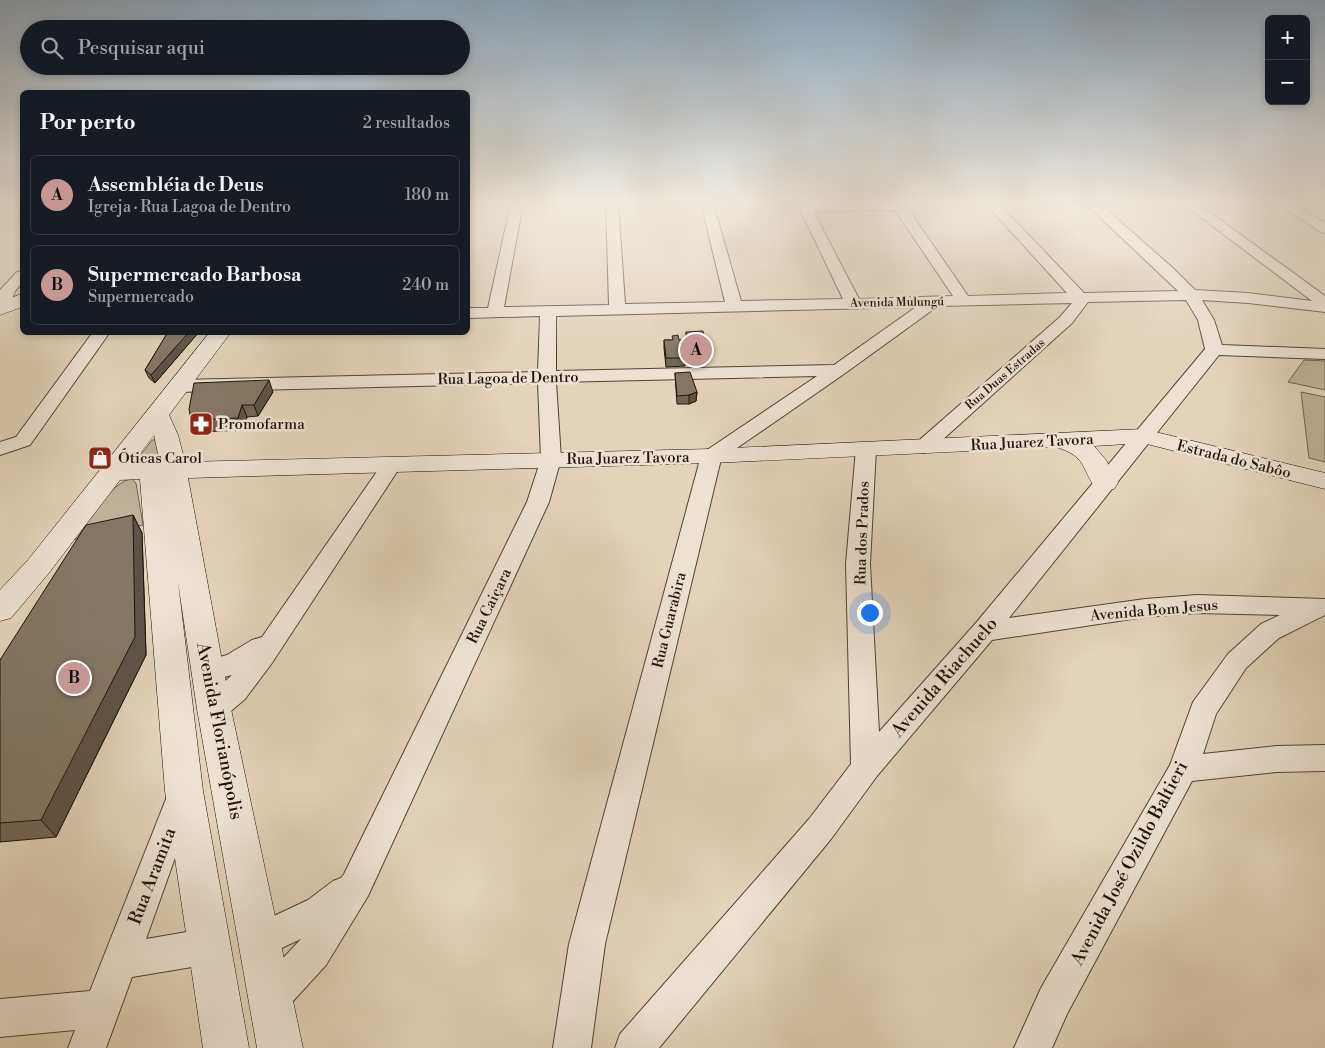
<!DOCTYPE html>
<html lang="pt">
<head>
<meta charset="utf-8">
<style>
	:root { --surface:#171b24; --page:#20242c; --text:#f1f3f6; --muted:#9ea1a6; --line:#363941; --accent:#c59692 }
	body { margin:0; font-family:"Libre Bodoni",serif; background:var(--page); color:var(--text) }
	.controls { position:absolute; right:15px; top:15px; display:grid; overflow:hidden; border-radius:8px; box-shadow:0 2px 8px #0003 }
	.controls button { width:45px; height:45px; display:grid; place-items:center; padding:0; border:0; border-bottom:1px solid var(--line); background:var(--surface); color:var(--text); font:25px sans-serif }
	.you { position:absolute; left:869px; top:612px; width:18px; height:18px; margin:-12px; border:4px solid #fff; border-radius:50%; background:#1a73e8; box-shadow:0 0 0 8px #1a73e833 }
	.badge { display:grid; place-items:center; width:32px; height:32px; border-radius:50%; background:var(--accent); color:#111; font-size:16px; font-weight:700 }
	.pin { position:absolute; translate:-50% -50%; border:2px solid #fff; box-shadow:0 1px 5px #0006 }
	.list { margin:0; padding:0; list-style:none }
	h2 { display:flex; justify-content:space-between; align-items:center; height:65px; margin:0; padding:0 20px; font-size:21px }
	h2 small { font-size:16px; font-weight:400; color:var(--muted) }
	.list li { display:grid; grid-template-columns:32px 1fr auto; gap:15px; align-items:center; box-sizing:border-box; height:80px; margin:0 10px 10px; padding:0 10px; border:1px solid var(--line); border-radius:8px }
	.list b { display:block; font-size:19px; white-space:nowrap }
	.list p { margin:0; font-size:16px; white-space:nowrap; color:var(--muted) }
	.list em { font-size:16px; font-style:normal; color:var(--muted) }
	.icon { flex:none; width:28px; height:28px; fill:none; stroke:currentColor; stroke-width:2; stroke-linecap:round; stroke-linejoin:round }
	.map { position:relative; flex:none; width:1325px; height:1048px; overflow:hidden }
	.search { position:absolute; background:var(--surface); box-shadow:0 2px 8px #0003; left:20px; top:20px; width:450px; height:55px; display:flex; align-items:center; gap:12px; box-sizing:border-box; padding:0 18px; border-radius:28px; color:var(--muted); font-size:19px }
	.panel { position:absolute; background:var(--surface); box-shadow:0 2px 8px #0003; left:20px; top:90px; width:450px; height:245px; border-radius:8px }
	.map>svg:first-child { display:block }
</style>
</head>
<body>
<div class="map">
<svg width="1325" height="1048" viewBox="0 0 1325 1048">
	<rect width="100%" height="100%" fill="#e3d3b9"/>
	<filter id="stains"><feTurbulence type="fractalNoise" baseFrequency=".004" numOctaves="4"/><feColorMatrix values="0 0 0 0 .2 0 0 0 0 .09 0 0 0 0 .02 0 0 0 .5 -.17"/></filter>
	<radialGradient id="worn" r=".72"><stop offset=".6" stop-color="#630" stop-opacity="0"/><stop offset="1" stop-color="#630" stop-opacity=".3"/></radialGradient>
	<g fill="#c2b39b" stroke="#706452">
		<path d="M1304,360L1325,361V390L1288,382Z"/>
		<path d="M1301,392L1325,397V462L1309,458Z"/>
		<path d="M152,440H157L159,461L154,463L135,462Z"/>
		<path d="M132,479L136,483L143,525L72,540C84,525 112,480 132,479Z"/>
	</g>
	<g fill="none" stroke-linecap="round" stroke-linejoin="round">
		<g stroke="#4f4434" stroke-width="2">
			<g id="street">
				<path d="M511,203H523L504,307L609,305L606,203H618L625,304L725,302L701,203H713L741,301L843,299L797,203H904L968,296L1067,293L985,203H998L1084,293L1178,291L1085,203H1099L1174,269L1195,290L1248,293L1312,301L1182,203H1197L1325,296V312L1248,303L1202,300L1214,320L1222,345L1325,349V359L1219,355L1009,618L1145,599L1197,595L1325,599V615L1279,638L1246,668L1216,714L1203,754L1276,746L1325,745V771L1276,772L1192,781L1067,1014L1052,1048H1014L1041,988L1170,765L1193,702L1228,654L1261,624L1280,615L1197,613L1145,617L992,640L877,776L831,839L659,1048H615L620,1034L809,819L851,764L846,564L856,449L859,445L866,443L873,445L876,449L870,564L879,732L975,624L1205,349L1198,320L1186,300L1088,302L1072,323L930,451L923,453L916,451L913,447L916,443L1060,317L1072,303L938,306L844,374L721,459L605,944L591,1048H553L569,944L701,456L704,452L817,376L556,382L561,459L549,502L368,896L326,965L284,1011L271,1016L258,1011L253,998L258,985L301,939L260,958L248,952L242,940L248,928L308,900L333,881L341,878L344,874L527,502L541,459L538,383L179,392L173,390L170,386L173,382L179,380L538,372L540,316L468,318V308H488ZM895,210L953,296L859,299L813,211ZM916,307L834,365L556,371V316Z"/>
				<path d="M1277,203H1292L1325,223V233L1320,232Z"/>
				<path d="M22,271V283L15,291L11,302L14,306L12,309H0V290L17,272Z"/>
				<path d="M93,332H110L30,445L0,455V442L16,437Z"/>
				<path d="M392,458L399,460L402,464L272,663L245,699L224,717L214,720L204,717L200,709L204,701L232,675L208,681L198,677L195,670L198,663L227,655L252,640L262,637L385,460Z"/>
				<path d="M181,785L192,789L196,799L146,939L210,928L222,934L228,946L222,958L210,964L132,977L106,1048H68L75,1030L0,1037V999L90,991L166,799L170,789Z"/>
			</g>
		</g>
		<g stroke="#1e1408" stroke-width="1">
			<g id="secondary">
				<path d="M22,294V307L0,315V302Z"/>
				<path d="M210,332H231L169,415L178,435L185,462L711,449L1143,429L1325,473V489L1143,443L1094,446L1106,460L1118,483L1114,489L1105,491L1096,489C1080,466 1087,457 1056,447L711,463L188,478L231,709L303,1048H257L197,709L178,582L203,791L249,1048H203L165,791L140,479L120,480L48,574L11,618L0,621V590L28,560ZM154,435L160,463L132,464Z"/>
			</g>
		</g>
		<use href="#street" fill="#ede2d2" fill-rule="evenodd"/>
		<use href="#secondary" fill="#ede2d2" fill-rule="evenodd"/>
	</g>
	<g fill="#726656" stroke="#1e1408">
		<path d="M168,332H199L155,383L149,378L145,370Z"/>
		<path d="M686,332L707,356V364H685V366L666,367L664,348V340H686Z"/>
		<path d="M675,373L697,392L696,401L689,404H677Z"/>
		<path d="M273,392L258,416L247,417L243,430L196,432L191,420Z"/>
		<path d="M133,515L142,533L146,655L56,837L0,842V660Z"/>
	</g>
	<g fill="#5c5346" stroke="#1e1408">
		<path d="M189,332H199L155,383L151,375Z"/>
		<path d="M269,380L273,392L258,416L254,405Z"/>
		<path d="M697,392L696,401L689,404V395Z"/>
		<path d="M242,405L247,417L243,430L238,418Z"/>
		<path d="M133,515L142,533L146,655L56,837L41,820Z"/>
	</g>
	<g fill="#847764" stroke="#1e1408">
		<path d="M703,331L707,356H685V358H666L664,340H673L672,336L678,335L679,340H687L686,332Z"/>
		<path d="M168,332H189L151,375L145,370Z"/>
		<path d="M690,372L697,392L689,395L677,396L675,373Z"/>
		<path d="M269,380L254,405H242L238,418L191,420L189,409L194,383Z"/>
		<path d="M133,515L135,637L41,820L0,823V660L86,525Z"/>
	</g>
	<linearGradient id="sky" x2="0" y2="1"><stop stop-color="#8ba6bd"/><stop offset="0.58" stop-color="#f2ebe0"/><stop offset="1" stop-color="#f2ebe0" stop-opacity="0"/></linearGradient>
	<rect width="1325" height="350" fill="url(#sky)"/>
	<defs>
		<g id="pharmacy-square" transform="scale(1.25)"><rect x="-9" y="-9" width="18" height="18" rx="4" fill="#8f2418" stroke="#ede2d2"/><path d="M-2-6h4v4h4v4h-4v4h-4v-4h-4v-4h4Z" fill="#fff"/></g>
		<g id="shop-square" transform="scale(1.25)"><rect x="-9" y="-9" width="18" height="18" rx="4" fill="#8f2418" stroke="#ede2d2"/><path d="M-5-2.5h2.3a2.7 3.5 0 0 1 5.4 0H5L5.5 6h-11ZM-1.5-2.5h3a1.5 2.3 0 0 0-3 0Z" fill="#fff"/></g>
	</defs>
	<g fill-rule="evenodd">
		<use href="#pharmacy-square" x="201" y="424"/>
		<use href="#shop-square" x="100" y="458"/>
	</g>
	<g text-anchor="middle" stroke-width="5" stroke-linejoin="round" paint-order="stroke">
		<g font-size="12" fill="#1e1408" stroke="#ede2d2">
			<text transform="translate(897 302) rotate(-1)" y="4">Avenida Mulungú</text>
			<text transform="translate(1005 374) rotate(-41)" y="4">Rua Duas Estradas</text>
		</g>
		<g font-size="15" fill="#1e1408" stroke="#ede2d2">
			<text transform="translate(508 378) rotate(-1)" y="5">Rua Lagoa de Dentro</text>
			<text transform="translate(1032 442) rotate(-3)" y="5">Rua Juarez Tavora</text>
			<text transform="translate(628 458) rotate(-1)" y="5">Rua Juarez Tavora</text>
			<text transform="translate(1234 459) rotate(14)" y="5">Estrada do Sabôo</text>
			<text transform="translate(862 533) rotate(-88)" y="5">Rua dos Prados</text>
			<text transform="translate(489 606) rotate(-64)" y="5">Rua Caiçara</text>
			<text transform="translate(1154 610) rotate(-5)" y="5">Avenida Bom Jesus</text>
			<text transform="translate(669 620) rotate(-76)" y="5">Rua Guarabira</text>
		</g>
		<g font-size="15" fill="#1e1408" stroke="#ede2d2" text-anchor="start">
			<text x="218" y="429">Promofarma</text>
			<text x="118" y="463">Óticas Carol</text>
		</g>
		<g font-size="18" fill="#1e1408" stroke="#ede2d2">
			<text transform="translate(944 677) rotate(-49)" y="6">Avenida Riachuelo</text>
			<text transform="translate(220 731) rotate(79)" y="6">Avenida Florianópolis</text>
			<text transform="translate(1129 863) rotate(-62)" y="6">Avenida José Ozildo Baltieri</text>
			<text transform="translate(152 876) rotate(-69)" y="6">Rua Aramita</text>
		</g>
	</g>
	<rect width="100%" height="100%" filter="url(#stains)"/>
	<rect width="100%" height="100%" fill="url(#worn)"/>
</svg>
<div class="controls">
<button>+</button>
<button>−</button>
</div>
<div class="you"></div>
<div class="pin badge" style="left:696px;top:350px">A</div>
<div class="pin badge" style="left:74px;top:678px">B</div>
<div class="search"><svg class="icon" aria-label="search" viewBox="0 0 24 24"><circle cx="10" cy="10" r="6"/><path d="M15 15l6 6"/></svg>Pesquisar aqui</div>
<section class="panel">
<h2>Por perto<small>2 resultados</small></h2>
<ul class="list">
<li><span class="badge">A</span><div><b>Assembléia de Deus</b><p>Igreja · Rua Lagoa de Dentro</p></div><em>180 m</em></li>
<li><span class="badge">B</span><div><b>Supermercado Barbosa</b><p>Supermercado</p></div><em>240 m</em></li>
</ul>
</section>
</div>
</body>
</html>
